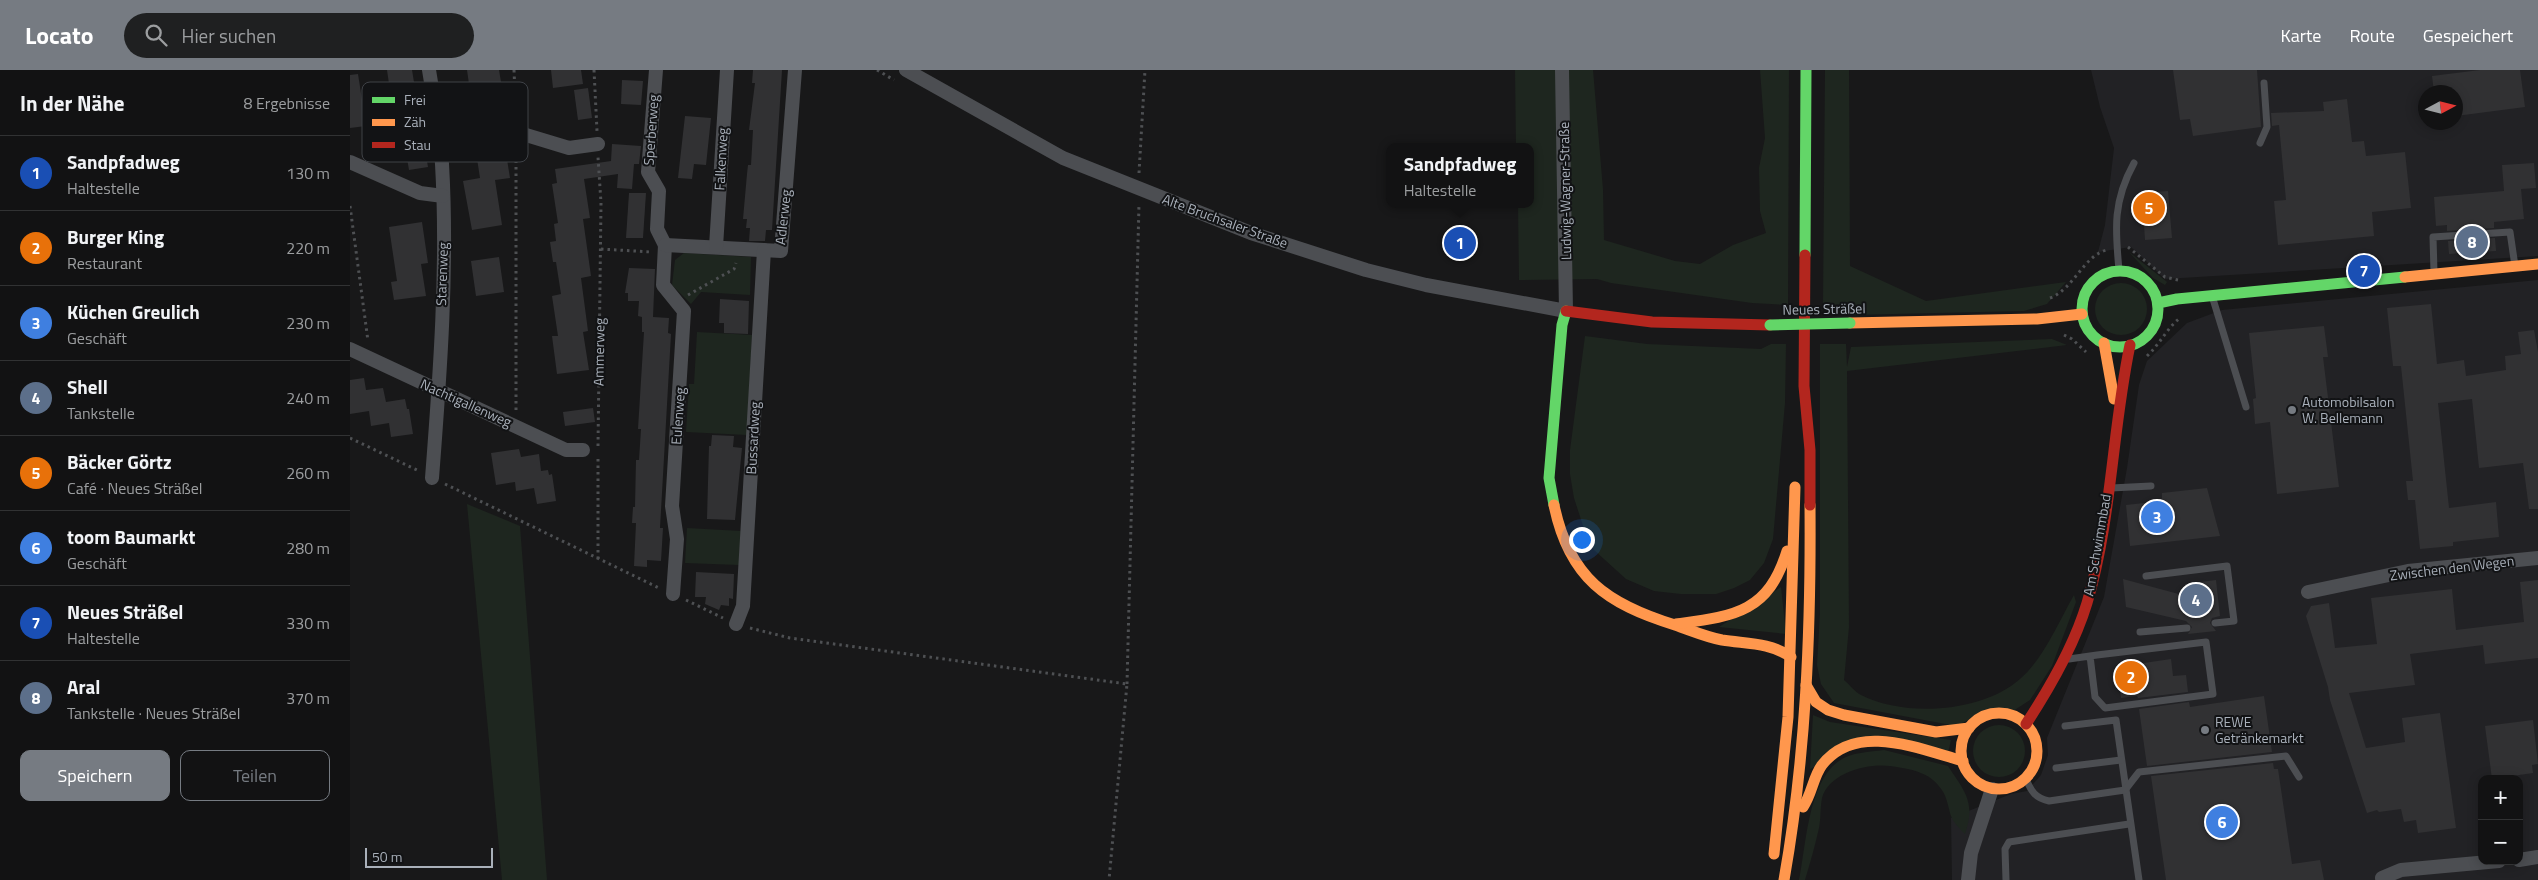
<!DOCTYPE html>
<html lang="de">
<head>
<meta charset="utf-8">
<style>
	:root { --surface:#121213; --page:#1f2021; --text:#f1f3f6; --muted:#9c9ea0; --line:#313233; --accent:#767b82 }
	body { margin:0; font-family:"Titillium Web",sans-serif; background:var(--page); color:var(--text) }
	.controls { position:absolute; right:15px; bottom:15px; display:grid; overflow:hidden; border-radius:10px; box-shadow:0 2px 12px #0003 }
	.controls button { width:45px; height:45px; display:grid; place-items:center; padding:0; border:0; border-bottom:1px solid var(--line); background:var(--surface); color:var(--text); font:25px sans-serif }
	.compass { position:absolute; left:2068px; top:15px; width:45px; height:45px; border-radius:50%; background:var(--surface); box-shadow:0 2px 12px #0003; rotate:83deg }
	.scale { position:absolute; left:15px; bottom:12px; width:128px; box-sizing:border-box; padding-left:5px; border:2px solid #a9b0ba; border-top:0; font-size:14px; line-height:18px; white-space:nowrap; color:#a9b0ba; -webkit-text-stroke:4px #121315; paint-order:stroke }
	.you { position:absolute; left:1231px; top:469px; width:18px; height:18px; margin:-12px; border:4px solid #fff; border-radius:50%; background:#1a73e8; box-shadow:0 0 0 8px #1a73e833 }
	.badge { display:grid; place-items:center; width:32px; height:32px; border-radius:50%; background:var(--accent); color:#fff; font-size:16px; font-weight:700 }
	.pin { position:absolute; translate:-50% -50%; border:2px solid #fff; box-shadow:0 1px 5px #0006 }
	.popup { position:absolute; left:1036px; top:73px; width:148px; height:65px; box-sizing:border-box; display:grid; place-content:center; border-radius:10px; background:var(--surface); filter:drop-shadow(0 1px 4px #0005); font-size:16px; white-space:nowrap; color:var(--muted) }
	.popup b { font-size:19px; color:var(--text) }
	.popup::after { content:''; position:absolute; left:50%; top:100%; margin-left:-10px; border:10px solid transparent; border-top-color:var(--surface) }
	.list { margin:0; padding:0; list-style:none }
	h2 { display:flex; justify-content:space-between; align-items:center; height:65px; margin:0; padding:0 20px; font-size:21px }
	h2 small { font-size:16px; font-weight:400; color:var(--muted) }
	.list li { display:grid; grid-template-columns:32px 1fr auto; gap:15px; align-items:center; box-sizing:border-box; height:75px; padding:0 20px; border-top:1px solid var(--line) }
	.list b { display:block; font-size:19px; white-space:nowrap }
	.list p { margin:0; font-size:16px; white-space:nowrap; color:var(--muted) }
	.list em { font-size:16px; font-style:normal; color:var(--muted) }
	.actions { display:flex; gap:10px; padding:15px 20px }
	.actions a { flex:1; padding:11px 0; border:1px solid var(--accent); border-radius:10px; text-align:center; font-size:18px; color:var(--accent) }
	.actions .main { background:var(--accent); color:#fff }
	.icon { flex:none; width:28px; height:28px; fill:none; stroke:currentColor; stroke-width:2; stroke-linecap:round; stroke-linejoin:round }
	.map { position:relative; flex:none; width:2188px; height:810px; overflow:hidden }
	header { display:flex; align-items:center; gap:30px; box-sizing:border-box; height:70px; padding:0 25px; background:var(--accent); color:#fff }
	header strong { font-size:24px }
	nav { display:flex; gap:28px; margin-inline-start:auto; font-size:18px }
	.search { width:350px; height:45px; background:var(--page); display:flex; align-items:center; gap:12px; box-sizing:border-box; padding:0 18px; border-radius:28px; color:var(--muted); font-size:19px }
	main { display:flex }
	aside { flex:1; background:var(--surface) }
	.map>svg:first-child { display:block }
</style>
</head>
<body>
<header>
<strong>Locato</strong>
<div class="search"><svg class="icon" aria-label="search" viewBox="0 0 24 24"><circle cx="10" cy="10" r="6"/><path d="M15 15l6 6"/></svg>Hier suchen</div>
<nav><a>Karte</a><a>Route</a><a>Gespeichert</a></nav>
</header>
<main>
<aside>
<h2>In der Nähe<small>8 Ergebnisse</small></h2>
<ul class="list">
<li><span class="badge" style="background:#1a4fb4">1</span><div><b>Sandpfadweg</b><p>Haltestelle</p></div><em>130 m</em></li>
<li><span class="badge" style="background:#e8710a">2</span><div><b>Burger King</b><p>Restaurant</p></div><em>220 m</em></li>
<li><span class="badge" style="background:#3f7fe0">3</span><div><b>Küchen Greulich</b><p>Geschäft</p></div><em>230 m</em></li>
<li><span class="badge" style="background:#5c6f8a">4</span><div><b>Shell</b><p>Tankstelle</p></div><em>240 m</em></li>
<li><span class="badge" style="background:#e8710a">5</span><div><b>Bäcker Görtz</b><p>Café · Neues Sträßel</p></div><em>260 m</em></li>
<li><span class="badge" style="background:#3f7fe0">6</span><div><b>toom Baumarkt</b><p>Geschäft</p></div><em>280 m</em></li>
<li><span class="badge" style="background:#1a4fb4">7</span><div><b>Neues Sträßel</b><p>Haltestelle</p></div><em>330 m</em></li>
<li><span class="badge" style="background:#5c6f8a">8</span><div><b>Aral</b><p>Tankstelle · Neues Sträßel</p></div><em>370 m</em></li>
</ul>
<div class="actions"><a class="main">Speichern</a><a>Teilen</a></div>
</aside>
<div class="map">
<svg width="2188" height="810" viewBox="0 0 2188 810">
	<rect width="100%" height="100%" fill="#181819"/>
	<g fill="#222225" fill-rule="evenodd">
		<path d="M1741,0H2188V186L1815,209L1781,177L1748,182L1755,155L1764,78L1750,37ZM2076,22H2106V52H2076Z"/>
		<path d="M2188,210V810H1602L1601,748L1661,724L1677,721L1691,705L1698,685L1697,668L1754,527L1777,398L1789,315L1797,291L1837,253L1872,240ZM2132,709H2169V791H2132Z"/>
	</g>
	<g fill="#1e261f">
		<path d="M1165,0H1243L1253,120L1254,170L1325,191L1350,194L1383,175L1416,163L1410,141L1409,98L1415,68L1410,0H1439L1438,235L1402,233L1261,213L1247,209L1169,210L1168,134H1180V77H1166Z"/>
		<path d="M1475,0H1499L1500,196L1576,231L1716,212L1697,234L1674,241L1500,245V234L1473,235Z"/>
		<path d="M1779,182L1817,212L1815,215L1803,208Z"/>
		<path d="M334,183L401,187L400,225L351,222L341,234L322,215L325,190Z"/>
		<circle cx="1771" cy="239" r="26"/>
		<path d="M347,262L402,265L397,365L336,362L339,314H344Z"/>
		<path d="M1235,266L1297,274L1411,279L1421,274H1436L1435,333L1423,469L1414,493L1400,510L1384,518L1366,524H1331L1304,521L1276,509L1244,480L1235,462L1224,428L1220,404V380Z"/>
		<path d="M1702,269L1717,275L1497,301L1499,557L1494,610C1499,614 1505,622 1511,625C1556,648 1633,642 1670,609C1694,588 1708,553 1724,525L1726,532L1702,596L1680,630L1663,641L1643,638L1606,656L1484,633L1471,614L1467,595L1470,543V274H1496L1497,297L1501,277Z"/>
		<path d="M117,434L170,456L197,810H152Z"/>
		<path d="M337,458L391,461L389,495L335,493Z"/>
		<path d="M1431,517L1436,564L1369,557Z"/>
		<path d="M1463,645L1480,652L1601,670L1598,683L1531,667L1460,699Z"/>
		<circle cx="1649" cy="681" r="26"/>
		<path d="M1534,680L1598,696C1615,722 1626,732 1615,764C1610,759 1603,752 1601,746C1596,729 1597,723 1583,710C1571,700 1554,698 1540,696C1517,693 1479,703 1472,728C1470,738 1471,749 1469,758C1465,776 1460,793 1455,810H1449C1456,776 1458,712 1489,691C1501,682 1520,682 1534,680Z"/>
	</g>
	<g fill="#313133">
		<path d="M37,0H62L78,97L59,100L57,88L41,90L35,49L44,48Z"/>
		<path d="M117,0H149L151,12H154L157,33L143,35L142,26L121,28Z"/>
		<path d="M201,0H231L233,14L203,18Z"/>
		<path d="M403,0H432L422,160H416L415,171H399L400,158H396L397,149H393L397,104L398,95H401L402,78L403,60H399L405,13H402Z"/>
		<path d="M1823,0H1907L1911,57L1843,66L1840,49L1830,50Z"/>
		<path d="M2130,0H2170L2175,37L2106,46V22H2084L2082,6Z"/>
		<path d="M8,4L16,56L0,58V5Z"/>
		<path d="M272,10L293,11L291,35L271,34Z"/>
		<path d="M238,18L242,48L228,50L224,20Z"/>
		<path d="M1997,29L2002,72L2014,71L2016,86L2055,82L2061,138L2022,142L2024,166L1928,175L1924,131L1936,130L1929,55L1922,56L1921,43L1974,41L1973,32Z"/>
		<path d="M335,46L361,48L356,95L344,94L342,109L328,108Z"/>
		<path d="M262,74L291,76L289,94H284L282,119L267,118L268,104L234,109L240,148L233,149L241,206L231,208L238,261L233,262L239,300L207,304L202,266H208L202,226L211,224L206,192H203L200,172L206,171L204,154L208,153L202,114L207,113L205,99L261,91Z"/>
		<path d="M155,77L160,108L145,110L152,155L122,160L113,111L130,108L126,82Z"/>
		<path d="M2184,93L2186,118L2171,119L2174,149L2144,152V158L2097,161V155L2086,156L2084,127L2154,121L2152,95Z"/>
		<path d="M1818,121L1822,168L1795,170L1792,123Z"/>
		<path d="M279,123H296L293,168H276Z"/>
		<path d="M72,152L78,193L71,194L76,226L44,230L41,212L47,211L39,157Z"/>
		<path d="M2145,168L2146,181L2099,184L2098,171Z"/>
		<path d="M149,187L154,222L126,226L121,191Z"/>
		<path d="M279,198L305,199L303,247L319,248L318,263L321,264L310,458H313L311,491L297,490V497L284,496L286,453H282L283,437H285L286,390H289L291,359H288L294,262H292V247L288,246L289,231H278V223H275Z"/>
		<path d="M370,229L399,231L398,264L374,263V253H369Z"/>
		<path d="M2081,234L2087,294L2114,290L2116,306L2156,300L2155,286L2171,284L2168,262L2184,260L2188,282V439H2179L2173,393L2129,398L2122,329L2088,333L2099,438L2146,432L2149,467L2103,472V476L2070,479L2065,430H2058L2056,411H2063L2051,296H2043L2037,238Z"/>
		<path d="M1974,256L1978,287H1973L1989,417L1927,424L1920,352L1905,354L1903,329L1906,328L1899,263Z"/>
		<path d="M14,308L16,320L33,318L36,332L55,329L57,339H59L63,364L41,367L39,353L21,356L19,341L0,344V310Z"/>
		<path d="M243,338L245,352L215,356L213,342Z"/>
		<path d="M362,365L384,366L383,377L392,378L385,450L357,449L359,376H361Z"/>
		<path d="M169,379L171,387L189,384L191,401L198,400L199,405L202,404L206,431L187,434L184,418L166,421L165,412L146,415L141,383Z"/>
		<path d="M1857,418L1870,466L1780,476L1776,435L1812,431V423Z"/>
		<path d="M346,502L384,504L383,529L379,528V536L371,535L369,540L355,534L356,527H345Z"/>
		<path d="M1773,509L1836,526L1835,514L1866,510L1870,546L1862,548L1860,553L1866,561L1838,564L1842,557L1836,551L1776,537Z"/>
		<path d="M2188,510V588L2135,594L2133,575L2060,584L2065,615L1999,623L2016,678L2055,672L2052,648L2090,643L2106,758L2068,763L2066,750L2054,752L2051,739L2029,742L2027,740L2017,743L1980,630L1978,617L1956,546L1961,536L1979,533L1985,578L2027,574L2021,528L2102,519L2106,560L2174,552L2170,512Z"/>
		<path d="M1821,589L1823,606L1836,605L1838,622L1788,628L1787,626L1771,628L1768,600L1788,597L1787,594Z"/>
		<path d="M1914,626L1922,682L1797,696L1789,639L1839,632L1840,637Z"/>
		<path d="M2183,650L2188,694L2182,695L2183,703L2142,709L2135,656Z"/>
		<path d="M1923,693L1924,699H1928L1942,794L1970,790L1974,810H1816L1801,706Z"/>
	</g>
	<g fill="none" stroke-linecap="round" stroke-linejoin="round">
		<g stroke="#4e5053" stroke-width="3" stroke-dasharray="2.5 4" stroke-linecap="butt">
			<path d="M164,0L166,47"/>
			<path d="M244,0L247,61"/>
			<path d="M527,0L544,10"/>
			<path d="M789,103L795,0"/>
			<path d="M0,136L18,271"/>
			<path d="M1778,177L1815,207L1828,210"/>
			<path d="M251,179L301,182"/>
			<path d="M338,225L384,199L386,193"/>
			<path d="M1700,228C1724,219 1734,185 1757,180"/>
			<path d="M1714,265L1722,269L1736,282"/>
			<path d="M1797,286C1810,274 1817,258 1830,248"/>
			<path d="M166,340V76"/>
			<path d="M0,368L69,401"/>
			<path d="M248,376L251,133L248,87"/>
			<path d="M95,414L309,518"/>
			<path d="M248,489V385"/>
			<path d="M336,530L373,548"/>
			<path d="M400,558L440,568L777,614L759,810"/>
			<path d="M777,614L789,134"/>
		</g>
		<g stroke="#4c4e52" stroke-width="7">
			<path d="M1910,73L1917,57L1914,13"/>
			<path d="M1769,200C1765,158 1763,131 1784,93"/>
			<path d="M2084,202L2083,167L2160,162L2165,196"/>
			<path d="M1863,229L1896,337"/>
			<path d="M1761,418L1801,416"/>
			<path d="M1796,506L1877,496L1884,551L1865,553"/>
			<path d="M1790,562L1837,558"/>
			<path d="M1719,589L1747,585L1856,572L1863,624L1755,638L1745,627L1740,586"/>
			<path d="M1715,656L1766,650L1789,810"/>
			<path d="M1706,698L1771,690"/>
			<path d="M1676,709C1681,721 1685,728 1699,731L1775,720L1789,702L1936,686L1949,707"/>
			<path d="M1656,810L1655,779L1659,772L1779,754"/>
		</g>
		<g stroke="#4c4e52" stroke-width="14">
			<path d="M79,0C84,31 90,63 92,94C98,197 90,305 82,408"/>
			<path d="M306,0L298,102L309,121L307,159L315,175"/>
			<path d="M556,0L713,88L901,163L1016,200L1076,215L1216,241L1212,0"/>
			<path d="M86,45H110L219,78L248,74"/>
			<path d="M0,92L70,123L93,126"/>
			<path d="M315,175L313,215L334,241L322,436L327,469L323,524"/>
			<path d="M315,175L431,181L445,0"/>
			<path d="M366,177L377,0"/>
			<path d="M0,279L216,380H233"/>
			<path d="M1958,522L2058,501L2188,488"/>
			<path d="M386,554L393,536L414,180"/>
			<path d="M2169,790L2188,787"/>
			<path d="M2032,808L2051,800L2149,791"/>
			<path d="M1618,810L1621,783L1642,719"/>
		</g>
		<g stroke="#63d668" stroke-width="11">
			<path d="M1455,185L1456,0"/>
			<circle cx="1770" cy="239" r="38"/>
			<path d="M1808,233L1827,229L2055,207"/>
			<path d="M1204,435L1199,408L1212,255L1216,241"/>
		</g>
		<g stroke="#ff974d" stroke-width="11">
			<path d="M2055,207L2188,194"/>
			<path d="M1500,253L1687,249L1732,244"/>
			<path d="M1754,273L1764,329"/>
			<path d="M1204,435C1219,508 1257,534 1325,555C1340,560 1356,567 1372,570C1397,574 1419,572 1441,587"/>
			<path d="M1326,554C1384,546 1418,543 1437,481"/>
			<path d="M1456,615L1466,632L1478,640L1494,645L1586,662L1619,658"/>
			<circle cx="1649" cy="681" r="38"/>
			<path d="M1453,737C1462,724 1463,707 1472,695C1506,651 1569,679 1613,691"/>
			<path d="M1424,784L1438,647L1445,417"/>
			<path d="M1434,810C1456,686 1461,561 1460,435"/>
		</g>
		<g stroke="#b3261e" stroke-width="11">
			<path d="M1455,185L1454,316L1460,380V435"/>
			<path d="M1216,241L1302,252L1420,255"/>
			<path d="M1676,654C1701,616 1724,576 1737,533C1762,449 1762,360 1780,275"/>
		</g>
		<path stroke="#63d668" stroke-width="11" d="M1420,255L1500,253"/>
	</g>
	<g fill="#767b82" stroke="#121315" stroke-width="2">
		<circle cx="1942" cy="340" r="5"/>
		<circle cx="1855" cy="660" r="5"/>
	</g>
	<g text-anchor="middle" stroke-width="4" stroke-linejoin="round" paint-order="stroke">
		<g font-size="14" fill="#a9b0ba" stroke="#121315">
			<text transform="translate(301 60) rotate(-86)" y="5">Sperberweg</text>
			<text transform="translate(371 89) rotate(-87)" y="5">Falkenweg</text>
			<text transform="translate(1215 121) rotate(-91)" y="5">Ludwig-Wagner-Straße</text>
			<text transform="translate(433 147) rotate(-84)" y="5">Adlerweg</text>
			<text transform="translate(875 151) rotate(20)" y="5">Alte Bruchsaler Straße</text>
			<text transform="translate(92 204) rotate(-88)" y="5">Starenweg</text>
			<text transform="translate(1474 239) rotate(-1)" y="5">Neues Sträßel</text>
			<text transform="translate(249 282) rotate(-89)" y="5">Ammerweg</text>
			<text transform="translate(116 333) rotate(24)" y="5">Nachtigallenweg</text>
			<text transform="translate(328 346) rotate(-86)" y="5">Eulenweg</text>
			<text transform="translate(403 368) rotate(-87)" y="5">Bussardweg</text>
			<text transform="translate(1747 475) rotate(-80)" y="5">Am Schwimmbad</text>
			<text transform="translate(2102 498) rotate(-7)" y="5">Zwischen den Wegen</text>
		</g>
		<g font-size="14" fill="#a9b0ba" stroke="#121315" text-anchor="start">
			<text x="1952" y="337">Automobilsalon<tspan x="1952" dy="16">W. Bellemann</tspan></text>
			<text x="1865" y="657">REWE<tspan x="1865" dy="16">Getränkemarkt</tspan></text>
		</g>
	</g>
	<rect x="12" y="12" width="166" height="80" rx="8" fill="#121315" stroke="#3f4247" stroke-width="1"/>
	<rect x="22" y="27" width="23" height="6" fill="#63d668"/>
	<rect x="22" y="49" width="23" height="7" fill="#ff974d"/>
	<rect x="22" y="72" width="23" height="6" fill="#b3261e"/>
	<g font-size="14" fill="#a9b0ba">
		<text x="54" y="35">Frei</text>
		<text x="54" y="57">Zäh</text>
		<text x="54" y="80">Stau</text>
	</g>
</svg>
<div class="controls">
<button>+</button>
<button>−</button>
</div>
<svg class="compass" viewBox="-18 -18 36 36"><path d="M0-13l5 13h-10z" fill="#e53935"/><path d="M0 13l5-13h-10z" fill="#9c9ea0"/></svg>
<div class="scale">50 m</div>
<div class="you"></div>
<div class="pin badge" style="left:1110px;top:173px;background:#1a4fb4">1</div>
<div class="popup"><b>Sandpfadweg</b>Haltestelle</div>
<div class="pin badge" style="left:1781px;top:607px;background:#e8710a">2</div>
<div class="pin badge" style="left:1807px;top:447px;background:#3f7fe0">3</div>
<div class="pin badge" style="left:1846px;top:530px;background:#5c6f8a">4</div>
<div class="pin badge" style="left:1799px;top:138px;background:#e8710a">5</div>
<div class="pin badge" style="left:1872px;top:752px;background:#3f7fe0">6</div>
<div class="pin badge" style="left:2014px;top:201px;background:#1a4fb4">7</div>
<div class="pin badge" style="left:2122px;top:172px;background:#5c6f8a">8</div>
</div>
</main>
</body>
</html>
